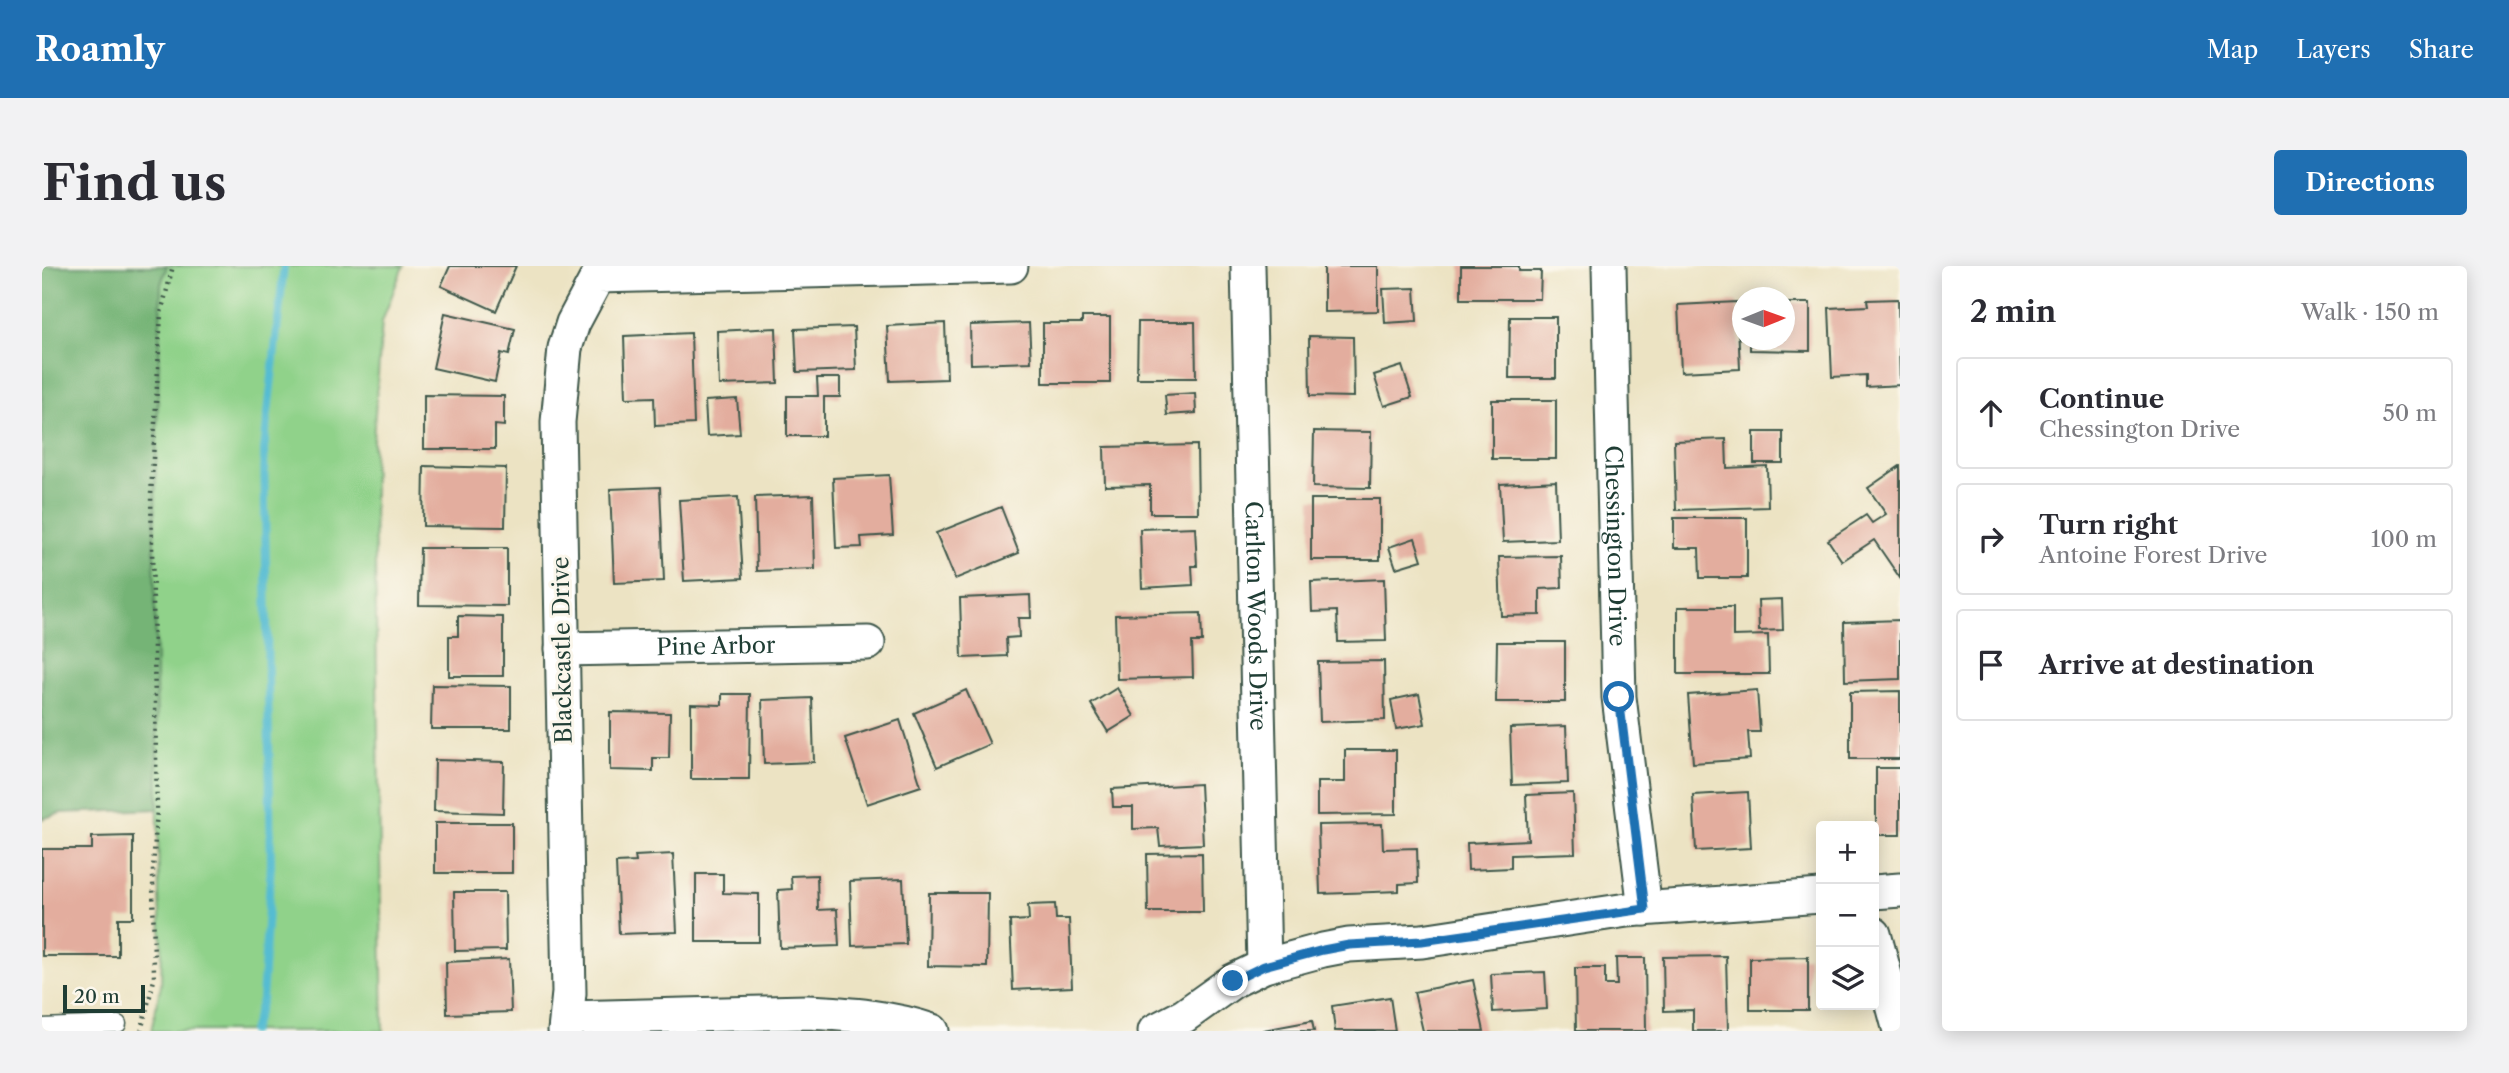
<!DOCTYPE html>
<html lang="en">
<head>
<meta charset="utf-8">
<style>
	:root { --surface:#fff; --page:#f2f2f3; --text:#2b2b33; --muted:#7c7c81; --line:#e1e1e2; --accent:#1f6fb2 }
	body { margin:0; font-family:"Libre Caslon Text",serif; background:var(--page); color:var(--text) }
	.controls { position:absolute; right:21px; bottom:21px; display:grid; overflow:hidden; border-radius:7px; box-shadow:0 4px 18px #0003 }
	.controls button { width:63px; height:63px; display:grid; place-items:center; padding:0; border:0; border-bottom:2px solid var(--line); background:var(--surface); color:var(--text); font:35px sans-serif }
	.compass { position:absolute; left:1690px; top:21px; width:63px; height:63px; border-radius:50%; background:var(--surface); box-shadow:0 4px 18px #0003; rotate:89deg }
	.scale { position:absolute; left:21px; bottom:18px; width:82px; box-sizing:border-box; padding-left:7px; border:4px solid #1f3d34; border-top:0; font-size:19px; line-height:24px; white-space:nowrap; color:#1f3d34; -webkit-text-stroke:5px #fbf7ec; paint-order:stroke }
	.stop { position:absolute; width:21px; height:21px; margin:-16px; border:5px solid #1f6fb2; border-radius:50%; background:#fff }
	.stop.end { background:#1f6fb2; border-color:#fff; box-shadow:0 2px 7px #0008 }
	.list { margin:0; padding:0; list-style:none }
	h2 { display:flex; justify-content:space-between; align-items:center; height:91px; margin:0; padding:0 28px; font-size:30px }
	h2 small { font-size:23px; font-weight:400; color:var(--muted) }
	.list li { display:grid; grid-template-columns:46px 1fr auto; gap:21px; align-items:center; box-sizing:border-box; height:112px; margin:0 14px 14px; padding:0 14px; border:2px solid var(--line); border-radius:7px }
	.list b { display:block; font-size:26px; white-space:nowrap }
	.list p { margin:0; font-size:23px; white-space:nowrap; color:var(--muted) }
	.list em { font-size:23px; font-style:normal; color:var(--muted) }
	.icon { flex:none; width:38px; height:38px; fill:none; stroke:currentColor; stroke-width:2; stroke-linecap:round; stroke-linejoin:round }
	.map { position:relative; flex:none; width:1858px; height:765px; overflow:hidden; border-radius:7px }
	header { display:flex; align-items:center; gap:42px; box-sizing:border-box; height:98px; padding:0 35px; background:var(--accent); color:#fff }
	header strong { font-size:33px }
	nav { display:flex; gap:38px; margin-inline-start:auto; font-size:24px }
	.intro { display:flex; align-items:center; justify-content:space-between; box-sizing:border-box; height:168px; padding:0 42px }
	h1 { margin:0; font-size:49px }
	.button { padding:18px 32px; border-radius:7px; background:var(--accent); color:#fff; font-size:24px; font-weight:700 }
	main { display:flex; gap:42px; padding:0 42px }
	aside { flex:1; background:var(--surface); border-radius:7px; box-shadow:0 4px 18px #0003 }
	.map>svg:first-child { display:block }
</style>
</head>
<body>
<header>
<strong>Roamly</strong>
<nav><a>Map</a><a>Layers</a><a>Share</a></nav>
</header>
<div class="intro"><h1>Find us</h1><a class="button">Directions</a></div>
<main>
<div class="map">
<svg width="1858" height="765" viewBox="0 0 1858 765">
	<rect width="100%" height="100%" fill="#fbf7ec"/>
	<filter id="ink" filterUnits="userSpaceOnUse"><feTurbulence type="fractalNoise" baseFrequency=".0143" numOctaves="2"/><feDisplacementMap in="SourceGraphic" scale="14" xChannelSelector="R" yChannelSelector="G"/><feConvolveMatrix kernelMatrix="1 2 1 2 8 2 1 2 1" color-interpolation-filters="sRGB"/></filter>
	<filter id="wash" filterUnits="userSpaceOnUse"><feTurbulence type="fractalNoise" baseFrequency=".00686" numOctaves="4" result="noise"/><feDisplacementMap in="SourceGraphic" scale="28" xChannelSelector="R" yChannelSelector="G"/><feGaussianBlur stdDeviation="1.57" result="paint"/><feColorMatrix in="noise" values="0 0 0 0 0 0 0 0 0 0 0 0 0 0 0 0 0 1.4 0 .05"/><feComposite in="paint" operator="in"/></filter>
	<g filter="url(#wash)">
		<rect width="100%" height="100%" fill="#ece3c3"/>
		<path fill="#90d28a" stroke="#58885f" stroke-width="2" d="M125,0H361L340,56L331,174L341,765H109L119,719L120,682L117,630L112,277L119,18Z"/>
		<path fill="#74b476" stroke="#4a7855" stroke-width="2" d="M0,0H125L119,18L112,277L116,543L19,547L0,553Z"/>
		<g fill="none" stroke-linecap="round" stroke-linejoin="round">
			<path stroke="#54bcd2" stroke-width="8" d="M210,765L220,734L229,598L222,184L242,0"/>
		</g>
		<g id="blocks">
			<g fill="#e3ad9e">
				<path d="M408,0H474L454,45L399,20Z"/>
				<path d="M1282,0H1336V45L1282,46Z"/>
				<path d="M1419,0H1477V5H1499L1498,33H1419Z"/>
				<path d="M1373,22L1375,55L1343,57L1341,23Z"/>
				<path d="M1856,33L1858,119L1824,121V109L1790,111L1787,42L1826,40L1825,34Z"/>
				<path d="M1695,36L1698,103L1639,106L1636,39Z"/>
				<path d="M1742,37H1768V85L1708,84V74H1742Z"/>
				<path d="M403,47L473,63L467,89L459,87L453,116L391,102Z"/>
				<path d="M1040,51H1068V117H1001V57H1040Z"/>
				<path d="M1468,51H1514V112H1467Z"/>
				<path d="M1096,56H1153L1154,112H1095Z"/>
				<path d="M903,57L905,113L848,115L845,60Z"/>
				<path d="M987,57L989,96L929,98L928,59Z"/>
				<path d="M812,61L814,104L755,106L753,63Z"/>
				<path d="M734,62L736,117L677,119L675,65Z"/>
				<path d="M649,67L652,158L613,160L612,131L584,132L582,70Z"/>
				<path d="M1267,70L1311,71L1312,131L1268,130Z"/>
				<path d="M1360,100L1370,131L1342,140L1332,109Z"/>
				<path d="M775,112H798V131H782V170H745V130H776Z"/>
				<path d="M1153,127L1154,147L1125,149L1123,129Z"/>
				<path d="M382,129L462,130V160L453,159V183H382Z"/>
				<path d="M695,133L698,168L665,170L663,135Z"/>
				<rect x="1450" y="134" width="64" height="59"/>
				<path d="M1272,165L1329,166L1328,222L1271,221Z"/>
				<rect x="1712" y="166" width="29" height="31"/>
				<path d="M1684,173L1685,202L1725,200L1726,241L1634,244L1632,175Z"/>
				<path d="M1155,179L1156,247H1108V219L1063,220L1062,181Z"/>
				<path d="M382,200L464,202L463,261L381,260Z"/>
				<path d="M1858,200V312L1832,274L1800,295L1786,274L1824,249L1830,257L1844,248L1826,222Z"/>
				<path d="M847,209L851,269L819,271L820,281L794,282L791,212Z"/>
				<path d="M1514,215L1516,274L1461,276L1458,218Z"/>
				<path d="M618,221L622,315L572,317L568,223Z"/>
				<path d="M771,229L773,303L715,305L713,231Z"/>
				<path d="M696,231L701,312L642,315L637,234Z"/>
				<rect x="1269" y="233" width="69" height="61"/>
				<path d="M959,241L977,287L913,313L894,267Z"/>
				<path d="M1632,252H1705V312H1658L1657,282H1632Z"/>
				<path d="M1153,261L1155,300H1150L1151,319L1100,322L1098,263Z"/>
				<path d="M1373,272L1380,294L1354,302L1347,281Z"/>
				<path d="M378,282H465V340L377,339Z"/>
				<path d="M1519,290L1520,322L1498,323V349L1459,350L1457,291Z"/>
				<path d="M1342,313L1344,375L1296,376L1295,345L1270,346L1269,316Z"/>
				<path d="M988,329L989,352H976L977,371L964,372L965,390L920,392L918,332Z"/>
				<path d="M1740,333L1741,364L1717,365L1716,334Z"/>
				<path d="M1636,341H1691V370L1726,369L1727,408H1636Z"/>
				<path d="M1159,347L1160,376H1150L1151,411L1075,413L1073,349Z"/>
				<path d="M416,350L461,351V410H407V370H416Z"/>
				<path d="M1858,354V413L1803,415L1802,356Z"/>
				<path d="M1455,376H1523V436H1454Z"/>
				<path d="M1342,395L1343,454L1278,456L1276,396Z"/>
				<path d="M390,419L469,420V463H389Z"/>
				<path d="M1075,422L1092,450L1066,466L1049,438Z"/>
				<path d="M924,424L948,478L895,501L872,447Z"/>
				<path d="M1715,424L1718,466H1706L1708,493L1651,497L1646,429Z"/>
				<path d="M1858,425V493H1808V426Z"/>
				<path d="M680,428H708L707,513H649V438L680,439Z"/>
				<path d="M1377,428L1383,458L1354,463L1349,434Z"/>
				<path d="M770,432L772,496L722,498L720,434Z"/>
				<path d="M568,446L628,447L627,492H611V505L568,504Z"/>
				<path d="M858,454L879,520L825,538L803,472Z"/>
				<path d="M1524,460L1526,517L1470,519L1468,462Z"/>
				<path d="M1303,484H1354V548L1275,549V516H1303Z"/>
				<path d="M393,494L462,496L461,547L392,545Z"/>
				<rect x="1834" y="502" width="24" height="67"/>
				<path d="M1158,518L1161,578L1118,580L1116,562L1091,563V541H1071L1070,523Z"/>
				<path d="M1706,526L1709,582L1654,585L1651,529Z"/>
				<path d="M1531,527L1533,587L1469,589V602L1426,604L1425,577L1486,574L1484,529Z"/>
				<rect x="393" y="557" width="77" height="50"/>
				<path d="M1340,558L1341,583L1375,582L1376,617L1357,618V625L1278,628L1276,559Z"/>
				<path d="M91,570V652H76V690H0V583H50V571Z"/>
				<path d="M1160,587L1161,646H1106L1105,588Z"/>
				<path d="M631,588L635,666L577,668L574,597L594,596L593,590Z"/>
				<path d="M654,608H681V627L717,628V676H654Z"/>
				<path d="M775,609L776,644L795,643L797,680L738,682L736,624L750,623L749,610Z"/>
				<path d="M861,613L864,678L810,680L808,615Z"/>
				<path d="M412,626H463L464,684L413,685Z"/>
				<path d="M887,627H946L945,701L886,700Z"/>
				<path d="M1013,638L1014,653H1027L1030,721L971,724L968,655L987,654L986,639Z"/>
				<path d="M1684,690L1686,765H1651V744L1622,745L1621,691Z"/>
				<path d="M1766,691V744H1708V692Z"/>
				<path d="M1574,692H1603L1604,765H1534L1533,702H1563V719H1575Z"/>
				<path d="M467,693L469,746L405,748L404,696Z"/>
				<path d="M1503,706L1505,743L1451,746L1449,708Z"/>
				<path d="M1431,714L1442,765H1381L1372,726Z"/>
				<path d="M1348,731L1353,765H1293L1290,740Z"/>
				<path d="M1270,755L1272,765H1221V764Z"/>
			</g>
		</g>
	</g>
	<g filter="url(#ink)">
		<use href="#blocks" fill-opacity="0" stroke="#3e5649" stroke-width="2"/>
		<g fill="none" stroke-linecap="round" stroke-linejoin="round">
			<g stroke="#3e5649" stroke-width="19">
				<path id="lane" d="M0,761L76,758"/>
			</g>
			<g stroke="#3e5649" stroke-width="37">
				<g id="street">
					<path id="s1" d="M1206,0L1222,700"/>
					<path id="s2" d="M1567,0L1577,431L1603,643"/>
					<path id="s3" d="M520,383L826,377"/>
					<path d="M1832,626L1858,624"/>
					<path d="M1832,668L1858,765"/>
					<path d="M525,752L765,746C808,748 850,751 890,765"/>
					<path d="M523,765L527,727L516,156L523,82L531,57L556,10L969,0"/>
					<path d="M1113,765L1142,750L1191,715L1222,700L1281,684L1307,679L1380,675L1585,644L1779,630"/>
				</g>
			</g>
			<path stroke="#3e5649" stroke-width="4.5" stroke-dasharray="2 5" stroke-linecap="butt" d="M99,765L112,714L111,603L115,543L109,229L119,47L131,0"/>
			<use href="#lane" stroke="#fff" stroke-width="16"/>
			<use href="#street" stroke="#fff" stroke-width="33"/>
		</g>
	</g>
	<g fill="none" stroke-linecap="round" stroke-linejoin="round" filter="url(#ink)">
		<path stroke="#1f6fb2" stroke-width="9" d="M1191,715L1222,700L1281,684L1307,679L1380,675L1603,643L1577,431"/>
	</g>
	<g text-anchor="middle" stroke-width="6" stroke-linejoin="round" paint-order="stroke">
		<g font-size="23" fill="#1f3d34" stroke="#fbf7ec">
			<text dy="8" stroke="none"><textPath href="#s2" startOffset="280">Chessington Drive</textPath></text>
			<text dy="8" stroke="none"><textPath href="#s1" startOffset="350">Carlton Woods Drive</textPath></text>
			<text dy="8" stroke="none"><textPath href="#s3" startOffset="154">Pine Arbor</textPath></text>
			<text transform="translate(520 384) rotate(-91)" y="8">Blackcastle Drive</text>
		</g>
	</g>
</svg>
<div class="controls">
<button>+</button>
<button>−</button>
<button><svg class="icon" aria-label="layers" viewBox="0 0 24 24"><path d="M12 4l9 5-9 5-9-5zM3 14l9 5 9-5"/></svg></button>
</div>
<svg class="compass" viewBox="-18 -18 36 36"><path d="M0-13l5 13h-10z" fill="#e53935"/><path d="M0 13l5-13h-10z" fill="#7c7c81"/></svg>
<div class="scale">20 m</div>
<div class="stop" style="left:1577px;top:431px"></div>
<div class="stop end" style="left:1191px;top:715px"></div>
</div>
<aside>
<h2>2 min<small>Walk · 150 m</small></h2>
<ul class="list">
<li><svg class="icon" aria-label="ahead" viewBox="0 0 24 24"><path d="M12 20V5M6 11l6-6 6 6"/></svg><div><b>Continue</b><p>Chessington Drive</p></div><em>50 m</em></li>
<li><svg class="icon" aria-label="right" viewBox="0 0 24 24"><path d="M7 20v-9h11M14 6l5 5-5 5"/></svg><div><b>Turn right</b><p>Antoine Forest Drive</p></div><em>100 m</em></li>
<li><svg class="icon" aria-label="arrive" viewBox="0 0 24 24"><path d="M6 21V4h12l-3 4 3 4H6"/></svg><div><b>Arrive at destination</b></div></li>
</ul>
</aside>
</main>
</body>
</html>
